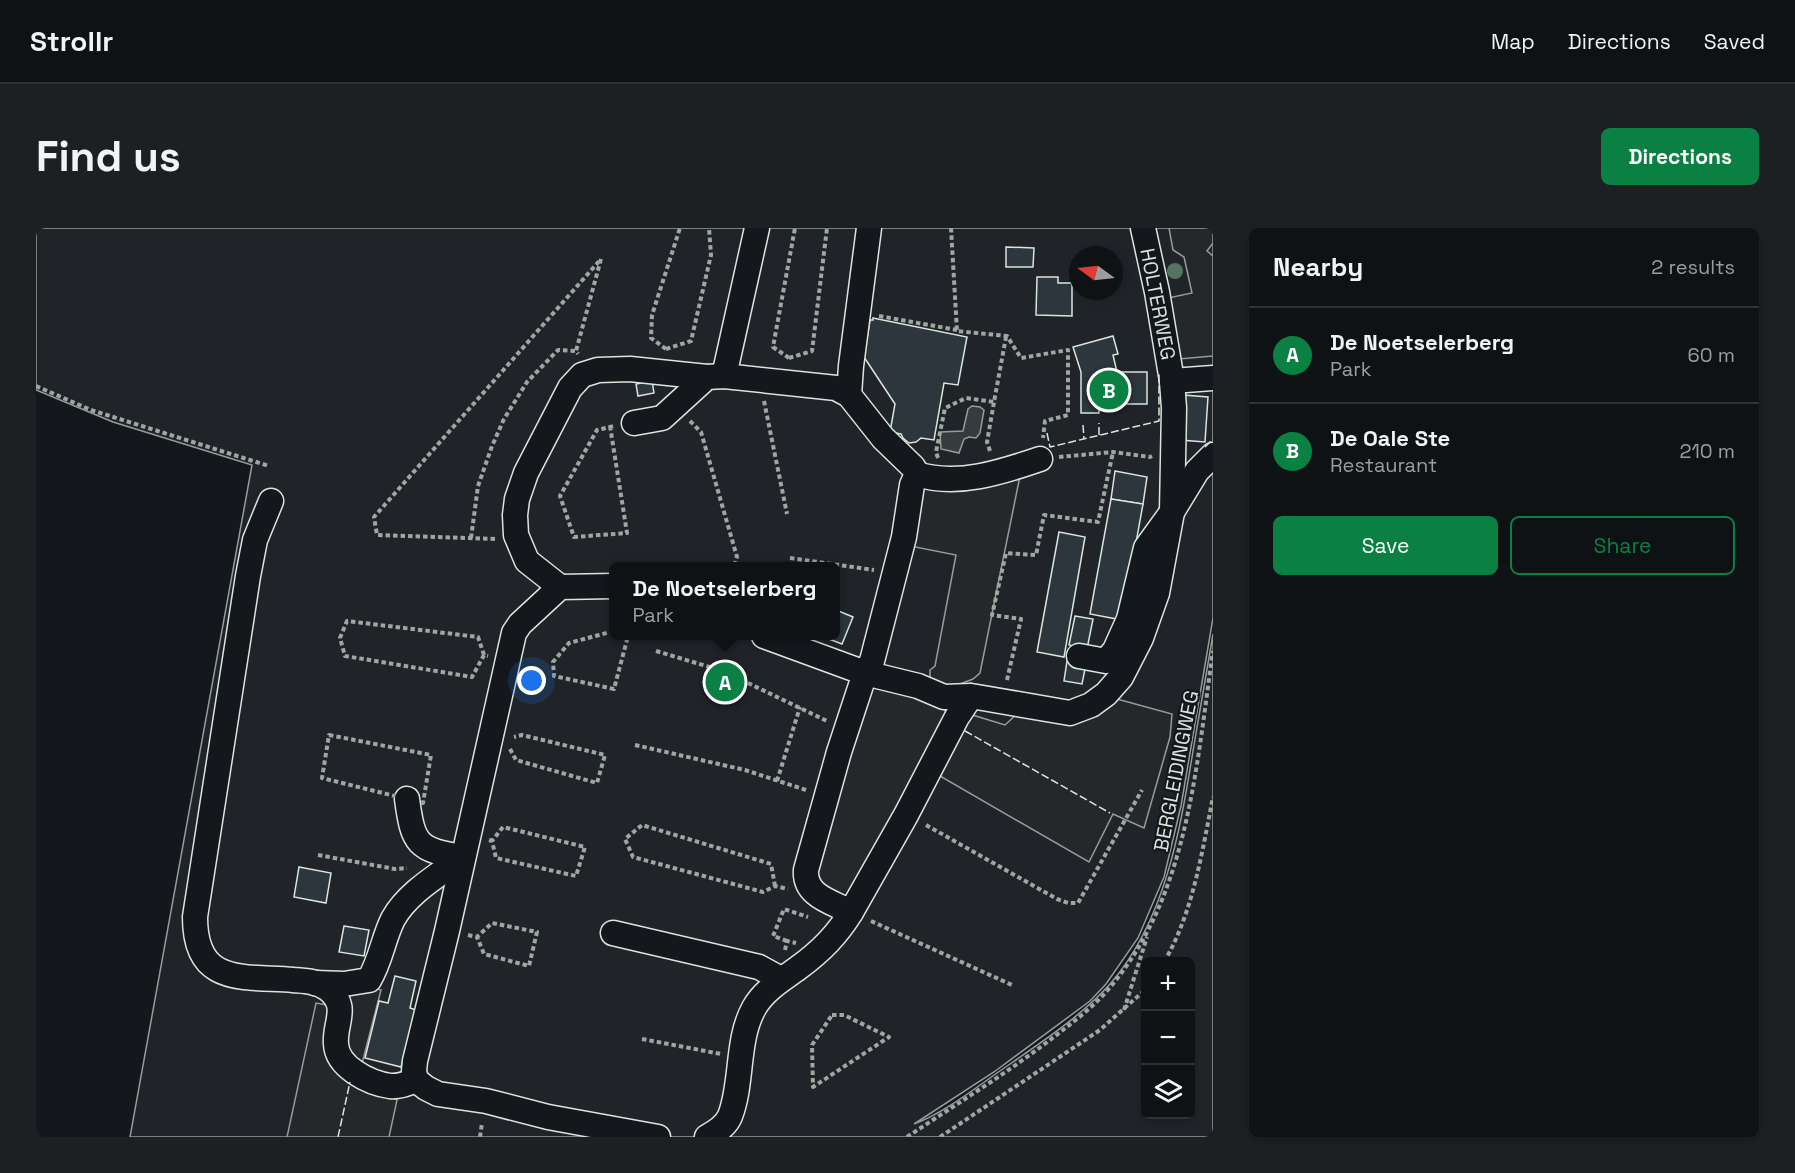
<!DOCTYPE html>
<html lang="en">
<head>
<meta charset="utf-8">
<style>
	:root { --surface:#0f1215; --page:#1d2022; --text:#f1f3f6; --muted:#9b9ea0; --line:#2f3234; --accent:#0b8043 }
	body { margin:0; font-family:"Space Grotesk",sans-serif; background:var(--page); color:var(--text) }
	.controls { position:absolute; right:18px; bottom:18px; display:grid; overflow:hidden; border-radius:9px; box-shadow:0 3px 9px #0003 }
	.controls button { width:54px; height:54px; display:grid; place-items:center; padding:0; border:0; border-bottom:2px solid var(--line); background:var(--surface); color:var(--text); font:30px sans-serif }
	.compass { position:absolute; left:1033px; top:18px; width:54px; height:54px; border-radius:50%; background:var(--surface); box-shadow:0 3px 9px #0003; rotate:285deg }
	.you { position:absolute; left:496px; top:453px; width:21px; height:21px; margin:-15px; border:4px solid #fff; border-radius:50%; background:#1a73e8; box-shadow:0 0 0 9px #1a73e833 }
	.badge { display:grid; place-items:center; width:39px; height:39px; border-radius:50%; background:var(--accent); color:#fff; font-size:20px; font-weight:700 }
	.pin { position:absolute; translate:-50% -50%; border:3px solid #fff; box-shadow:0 2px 6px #0006 }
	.popup { position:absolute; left:573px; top:334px; width:231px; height:78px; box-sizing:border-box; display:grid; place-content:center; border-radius:9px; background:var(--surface); filter:drop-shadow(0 2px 4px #0005); font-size:20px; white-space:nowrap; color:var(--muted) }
	.popup b { font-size:22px; color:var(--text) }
	.popup::after { content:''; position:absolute; left:50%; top:100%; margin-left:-12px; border:12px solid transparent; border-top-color:var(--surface) }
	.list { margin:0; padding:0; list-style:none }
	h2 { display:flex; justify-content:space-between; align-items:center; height:78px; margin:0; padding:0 24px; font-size:26px }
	h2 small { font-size:20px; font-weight:400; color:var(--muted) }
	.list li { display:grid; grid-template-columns:39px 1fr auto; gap:18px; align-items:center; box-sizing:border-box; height:96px; padding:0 24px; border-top:2px solid var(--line) }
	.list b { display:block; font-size:22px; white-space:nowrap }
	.list p { margin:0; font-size:20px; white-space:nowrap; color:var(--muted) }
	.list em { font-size:20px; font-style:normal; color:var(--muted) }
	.actions { display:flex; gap:12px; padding:18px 24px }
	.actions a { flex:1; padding:14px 0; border:2px solid var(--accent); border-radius:9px; text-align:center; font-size:21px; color:var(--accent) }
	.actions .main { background:var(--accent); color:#fff }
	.icon { flex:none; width:33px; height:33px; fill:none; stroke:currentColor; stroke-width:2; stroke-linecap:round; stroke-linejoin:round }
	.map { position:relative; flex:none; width:1177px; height:909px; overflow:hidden; border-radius:9px }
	header { display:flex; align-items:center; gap:36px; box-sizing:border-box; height:84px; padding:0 30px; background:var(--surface); border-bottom:2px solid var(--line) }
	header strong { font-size:28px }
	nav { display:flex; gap:33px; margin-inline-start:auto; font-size:21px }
	.intro { display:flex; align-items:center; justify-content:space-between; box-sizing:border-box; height:144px; padding:0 36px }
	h1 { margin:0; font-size:42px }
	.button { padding:15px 27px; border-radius:9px; background:var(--accent); color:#fff; font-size:21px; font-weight:700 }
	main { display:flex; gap:36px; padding:0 36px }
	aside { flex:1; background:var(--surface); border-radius:9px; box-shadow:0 3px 9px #0003 }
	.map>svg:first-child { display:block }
</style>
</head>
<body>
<header>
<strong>Strollr</strong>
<nav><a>Map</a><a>Directions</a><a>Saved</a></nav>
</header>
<div class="intro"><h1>Find us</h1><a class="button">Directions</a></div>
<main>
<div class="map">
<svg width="1177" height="909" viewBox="0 0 1177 909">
	<rect width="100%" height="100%" fill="#14181c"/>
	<path fill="#202428" stroke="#939e99" stroke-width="1.5" fill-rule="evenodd" d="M0,0H1177V390L1145,578L1128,649L1102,710L1070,756L1054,773L958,844L878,896C912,883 944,856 974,836C1009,812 1046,787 1074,756C1129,693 1144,603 1157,523C1164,484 1170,445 1177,406V909H94L216,237L77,194L0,162ZM1042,27H1078V63H1042ZM578,338H800V408H578ZM1110,734H1154V886H1110Z"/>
	<g fill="#24282b" stroke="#939e99" stroke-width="1.5">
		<path d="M1133,0H1177V15L1171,23L1177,28V128L1143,131L1132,70L1156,65L1148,29L1137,22Z"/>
		<path d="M984,248L944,445L937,451L919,458L905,459L894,451V442L899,438L920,327L874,318L887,259Z"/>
		<path d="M830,451L908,481L914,492L822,662L807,671L777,653Z"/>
		<path d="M1081,471L1136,486L1134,509L1108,600L1077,586L1053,634L897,544L933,486L969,497L981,486Z"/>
		<path d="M329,758L345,762L322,851L361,872L353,909H251L280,775L297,778Z"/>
	</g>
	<path fill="#363b3e" stroke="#939e99" stroke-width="1.5" d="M936,178L944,179L948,182L944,205L940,210L933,209L928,211L923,225L905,221L904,204L927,203L932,181Z"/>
	<g fill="#2c363c" stroke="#d8e6dc" stroke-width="1.5">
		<path d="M970,19L998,20L997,39H970Z"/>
		<path d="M1001,49H1022V55H1036V88L1000,87Z"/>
		<path d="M837,90L931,109L922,157L908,155L898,212L885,210L880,214L873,215L867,210L865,206L854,204L859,176L828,129L834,92H837Z"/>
		<path d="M1077,108L1082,126L1077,127L1081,144H1111V176H1063V185H1045V144L1037,119Z"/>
		<path d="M616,153L618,165L602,168L600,156Z"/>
		<path d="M1147,167L1172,169L1169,214L1144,212Z"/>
		<path d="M1079,243L1111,249L1107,276L1075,271Z"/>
		<path d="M1075,271L1107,276L1086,392L1054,386Z"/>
		<path d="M1023,304L1049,309L1028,429L1001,424Z"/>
		<path d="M800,382L817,389L806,416L785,408H800Z"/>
		<path d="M1039,388L1057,391L1051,421L1033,417Z"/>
		<path d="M1031,433L1050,436L1046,456L1028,453Z"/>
		<path d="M263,639L295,645L290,675L258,669Z"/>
		<path d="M308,698L333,702L328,728L303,724Z"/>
		<path d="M359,748L380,753L374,780L380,782L365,839L329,830L343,773L352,775Z"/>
	</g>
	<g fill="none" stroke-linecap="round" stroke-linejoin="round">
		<g stroke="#d8e6dc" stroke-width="27">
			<g id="minor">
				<path d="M688,148L721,0"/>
				<path d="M1136,153L1177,150"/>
				<path d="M813,167L815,138L833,0"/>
				<path d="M598,195L626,190L671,149L688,148L800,160L813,167L847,210L877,239L881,246L876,257L868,309L836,433L829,445L728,408"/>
				<path d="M881,246C921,259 966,244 1004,231"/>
				<path d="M235,273L219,312L212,348L159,689C159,757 204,748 257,752C269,753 281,753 292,761C314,779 298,795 300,816C301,839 333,855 354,858C364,859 372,855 380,852L390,860L402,866L450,873L512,889L622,909"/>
				<path d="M524,359L491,333L480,307L479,287L481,271L490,245L534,160L546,147L562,142L594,141L671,149"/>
				<path d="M1043,428L1070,433L1079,422L1093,391L1110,320L1136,284L1161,243L1177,227"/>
				<path d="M935,468L921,489L870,587L815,684C796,674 768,668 770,642L803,524L829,445L882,458L908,469L935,468L1034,485L1055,477L1070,466L1085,449L1105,410L1121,365L1136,284L1138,180L1136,153L1121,64L1107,0"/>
				<path d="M371,571C377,616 381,622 427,629"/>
				<path d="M577,705L723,739L745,751"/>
				<path d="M279,755L308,756L333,752C345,732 347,711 357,691C372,664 403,647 427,629"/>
				<path d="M380,852L378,843L379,833L411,703L478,405L484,396L524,359L578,358"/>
				<path d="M671,909C680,904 690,898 694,888C707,855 700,812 718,780C728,762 746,752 762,740C783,725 802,706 815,684"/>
			</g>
		</g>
		<g stroke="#9da8a2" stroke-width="4" stroke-dasharray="4.5 3" stroke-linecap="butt">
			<path d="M915,0L921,103L971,108L985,130L1032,122V187L1009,193L1007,210"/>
			<path d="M843,88L921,102"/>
			<path d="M630,121L655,113L675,27L673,0"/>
			<path d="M630,121L615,110L616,87L644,0"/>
			<path d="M753,130L776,123L791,0"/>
			<path d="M753,130L737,119L759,0"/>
			<path d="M0,158L55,182L233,238"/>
			<path d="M728,173L751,286"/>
			<path d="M654,193L665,204L701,329L698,338"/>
			<path d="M574,198L591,305L538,309L524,268L561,202L578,198"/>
			<path d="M954,223L951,214L958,174"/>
			<path d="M1023,229L1077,224L1114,229L1116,228"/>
			<path d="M902,230L900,224L909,180L930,170L958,174L970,109"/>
			<path d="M435,310L442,258L456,218L468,191L491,154L522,122L539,123"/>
			<path d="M459,311L341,307L338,289L565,31L540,123L542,126"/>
			<path d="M754,330L838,342"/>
			<path d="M578,403L533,415L517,434L518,448L578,461L592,408"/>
			<path d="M620,423L687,443L791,493"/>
			<path d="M448,427L442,409L311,393L304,410L309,428L436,449L448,427L452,428"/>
			<path d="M971,452L985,391L956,387L970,325L1000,327L1008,287L1062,294L1077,224"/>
			<path d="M293,507L395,527L387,575L286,550Z"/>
			<path d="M599,517L709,542L770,562"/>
			<path d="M474,521L480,532L561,555L569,527L486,507L478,509"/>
			<path d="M741,553L764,479"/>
			<path d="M890,597L1021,671L1032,675H1042L1106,562"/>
			<path d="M453,612L456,613L460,630L540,648L549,619L467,599L456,613"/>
			<path d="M282,627L359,641L371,640"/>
			<path d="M739,658L735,636L606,597L589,611L597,629L727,664L739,658L752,661"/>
			<path d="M835,693L976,757"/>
			<path d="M432,707L441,709L448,726L493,738L501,704L456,695L441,709"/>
			<path d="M751,713L737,708L748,681L772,689"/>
			<path d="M749,722L751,713L760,715"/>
			<path d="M1128,734C1157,685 1166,624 1177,569"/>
			<path d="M1088,782L1111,709"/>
			<path d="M796,787H808L853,809L777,859L776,817Z"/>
			<path d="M606,811L685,826"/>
			<path d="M444,909L446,895"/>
			<path d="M871,909C919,877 968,847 1014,812C1033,797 1053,783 1069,765C1152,673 1160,539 1177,423"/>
			<path d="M904,909L1064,802L1110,761"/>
		</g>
		<use href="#minor" stroke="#14181c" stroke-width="24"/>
		<g stroke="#d8e6dc" stroke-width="1.5" stroke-dasharray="8 3" stroke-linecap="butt">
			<path d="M1047,197L1048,211"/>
			<path d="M1011,205L1014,219L1123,193V146"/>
			<path d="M1063,207V195"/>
			<path d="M1169,219L1177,211"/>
			<path d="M929,503L1074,585"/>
			<path d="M302,909L314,854"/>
		</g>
	</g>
	<circle fill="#55745f" cx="1139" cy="43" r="8"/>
	<g text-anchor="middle" stroke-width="4.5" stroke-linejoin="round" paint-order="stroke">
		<g font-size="20" fill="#d8e6dc" stroke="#14181c">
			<text transform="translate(1122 76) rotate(79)" y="7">HOLTERWEG</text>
			<text transform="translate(1140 543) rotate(-79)" y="7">BERGLEIDINGWEG</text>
		</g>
	</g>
</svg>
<div class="controls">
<button>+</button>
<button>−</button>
<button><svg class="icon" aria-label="layers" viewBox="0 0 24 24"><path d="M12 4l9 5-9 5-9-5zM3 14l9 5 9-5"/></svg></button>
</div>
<svg class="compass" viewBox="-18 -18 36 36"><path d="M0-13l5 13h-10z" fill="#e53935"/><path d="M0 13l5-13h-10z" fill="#9b9ea0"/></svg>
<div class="you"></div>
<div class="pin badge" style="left:689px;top:454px">A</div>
<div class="popup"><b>De Noetselerberg</b>Park</div>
<div class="pin badge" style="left:1073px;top:162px">B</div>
</div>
<aside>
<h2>Nearby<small>2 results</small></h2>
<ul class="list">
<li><span class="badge">A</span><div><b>De Noetselerberg</b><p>Park</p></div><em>60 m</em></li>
<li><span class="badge">B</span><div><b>De Oale Ste</b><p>Restaurant</p></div><em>210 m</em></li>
</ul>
<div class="actions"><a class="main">Save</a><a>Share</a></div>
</aside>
</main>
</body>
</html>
